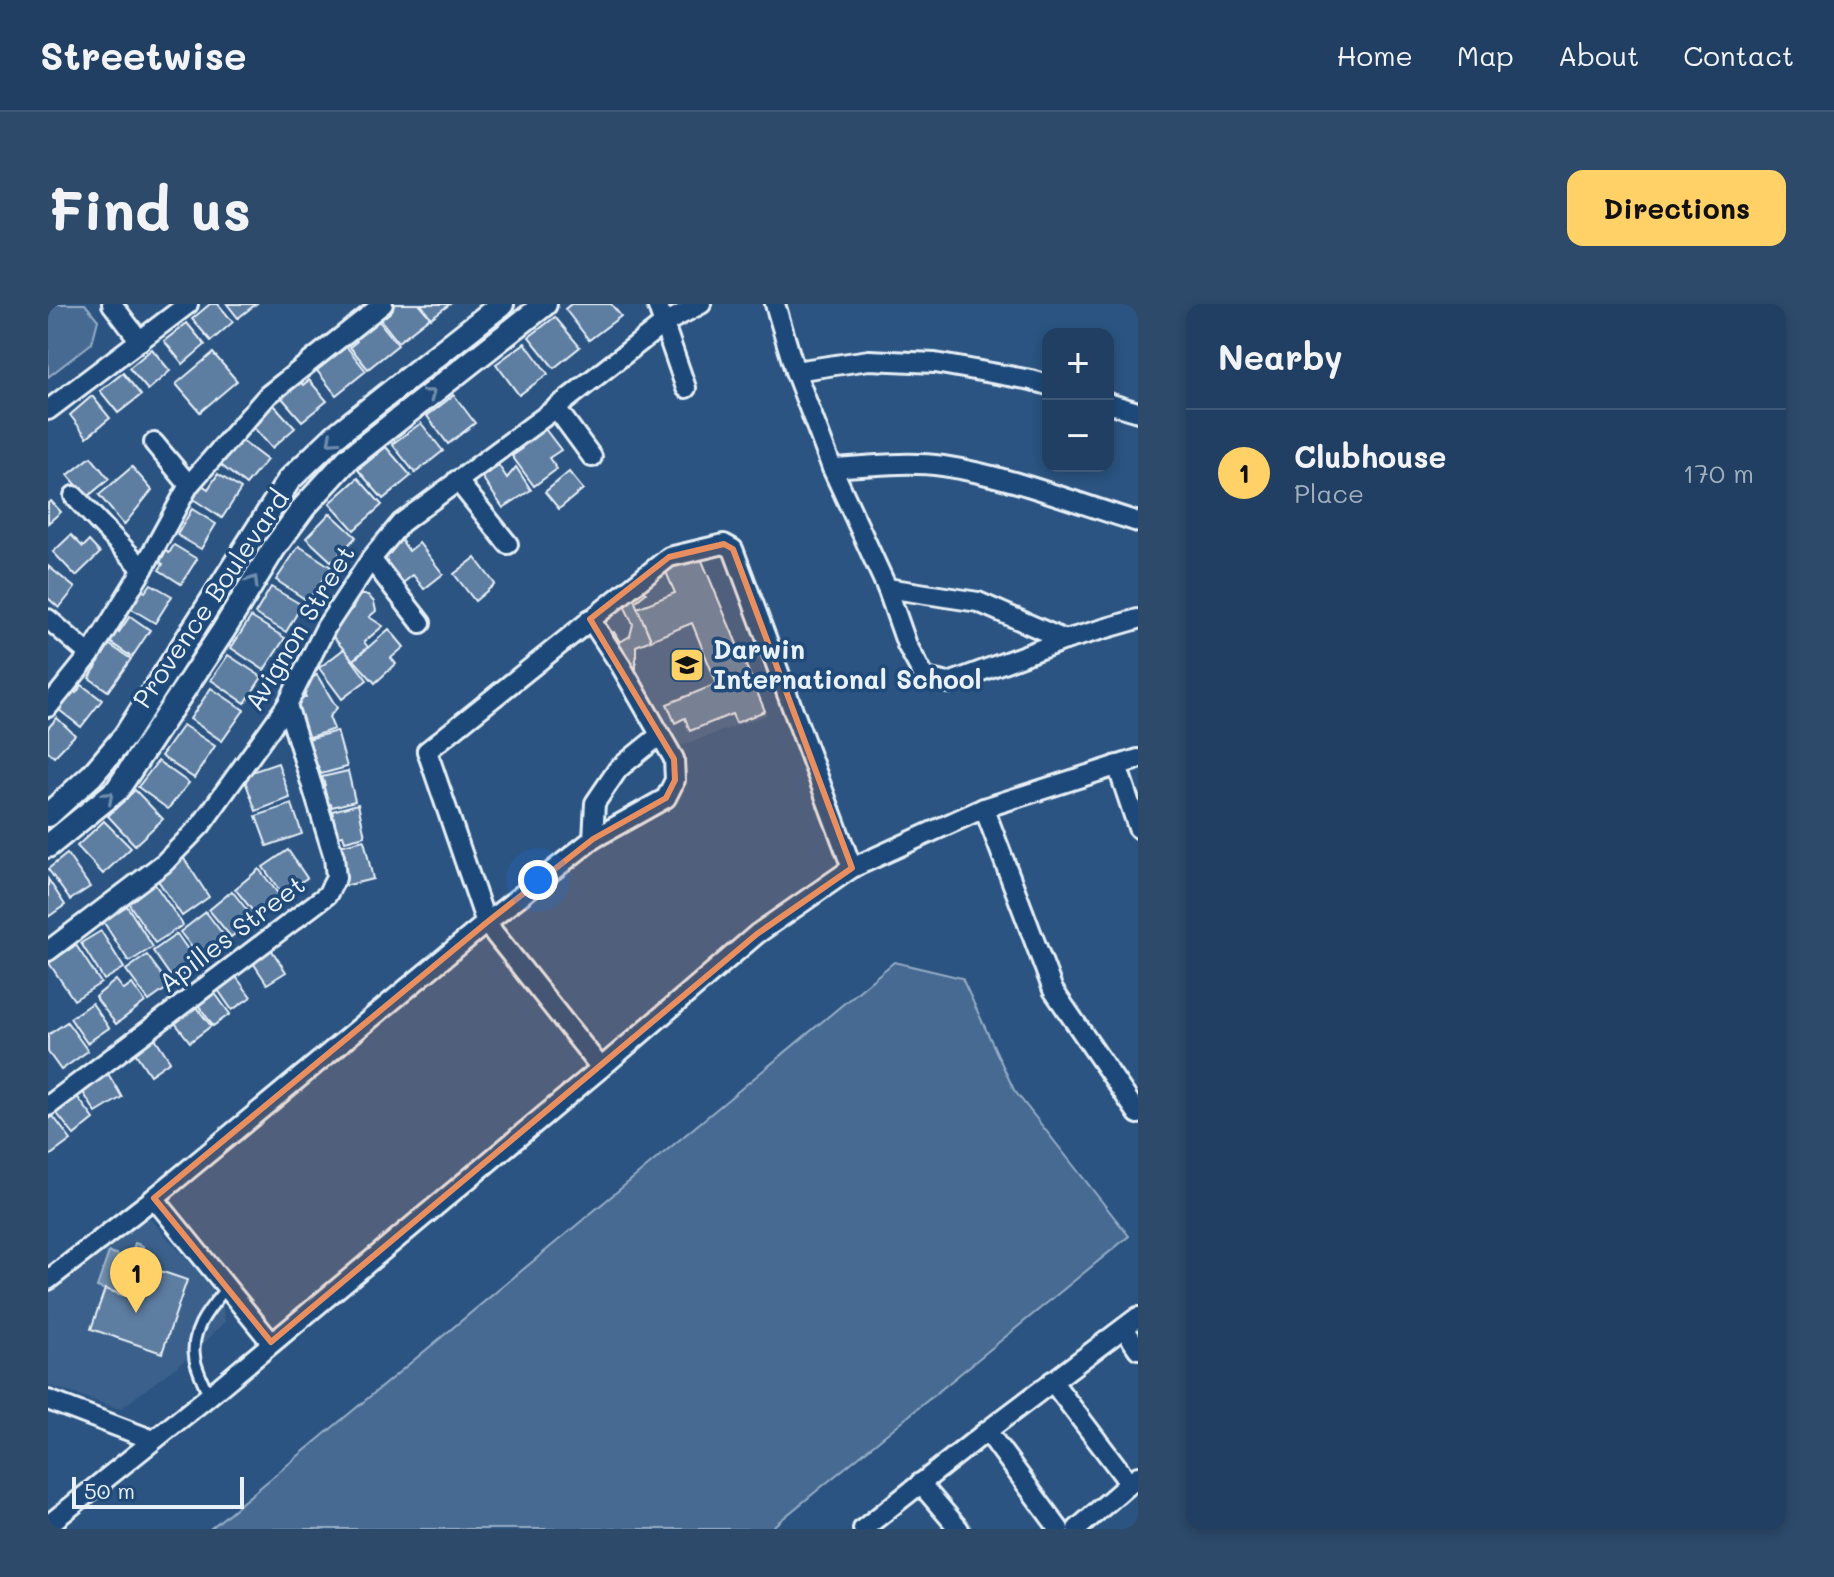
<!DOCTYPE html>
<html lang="en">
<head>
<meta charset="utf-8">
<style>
	:root { --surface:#203f62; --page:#2d4a6b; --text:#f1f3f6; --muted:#a2afbe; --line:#3d5877; --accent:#ffd166 }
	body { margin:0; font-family:Mali,sans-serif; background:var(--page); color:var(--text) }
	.controls { position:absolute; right:24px; top:24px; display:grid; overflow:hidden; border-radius:16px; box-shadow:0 4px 12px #0003 }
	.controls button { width:72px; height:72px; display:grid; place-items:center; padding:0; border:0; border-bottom:2px solid var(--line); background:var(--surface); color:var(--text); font:40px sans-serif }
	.scale { position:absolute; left:24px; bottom:20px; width:172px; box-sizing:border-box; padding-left:8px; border:4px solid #e8f1f8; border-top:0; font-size:22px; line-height:28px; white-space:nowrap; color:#e8f1f8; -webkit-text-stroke:6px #1f4a7a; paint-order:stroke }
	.you { position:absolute; left:490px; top:576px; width:28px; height:28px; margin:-20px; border:6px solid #fff; border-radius:50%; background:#1a73e8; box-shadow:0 0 0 12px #1a73e833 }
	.badge { display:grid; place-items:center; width:52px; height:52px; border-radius:50%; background:var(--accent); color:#111; font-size:26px; font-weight:700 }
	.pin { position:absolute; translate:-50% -66px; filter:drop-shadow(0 2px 4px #0008) }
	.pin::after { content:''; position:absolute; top:42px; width:28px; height:24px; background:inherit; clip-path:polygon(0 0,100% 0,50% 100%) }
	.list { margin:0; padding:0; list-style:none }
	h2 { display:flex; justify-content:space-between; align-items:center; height:104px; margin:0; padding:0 32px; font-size:34px }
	h2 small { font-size:26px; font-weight:400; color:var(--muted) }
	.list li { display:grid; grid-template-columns:52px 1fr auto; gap:24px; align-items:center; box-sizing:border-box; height:128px; padding:0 32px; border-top:2px solid var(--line) }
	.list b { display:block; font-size:30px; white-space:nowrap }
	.list p { margin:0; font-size:26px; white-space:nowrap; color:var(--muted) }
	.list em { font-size:26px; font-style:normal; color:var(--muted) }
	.map { position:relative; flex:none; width:1090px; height:1225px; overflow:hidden; border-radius:16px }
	header { display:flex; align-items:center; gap:48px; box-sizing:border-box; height:112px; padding:0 40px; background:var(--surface); border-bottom:2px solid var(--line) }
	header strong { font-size:38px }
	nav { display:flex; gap:44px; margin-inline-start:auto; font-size:28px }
	.intro { display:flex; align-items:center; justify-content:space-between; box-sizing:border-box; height:192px; padding:0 48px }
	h1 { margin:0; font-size:56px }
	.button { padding:20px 36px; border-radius:16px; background:var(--accent); color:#111; font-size:28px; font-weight:700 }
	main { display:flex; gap:48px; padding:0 48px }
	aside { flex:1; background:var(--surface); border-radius:16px; box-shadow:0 4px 12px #0003 }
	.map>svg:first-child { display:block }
</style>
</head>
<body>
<header>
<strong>Streetwise</strong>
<nav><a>Home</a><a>Map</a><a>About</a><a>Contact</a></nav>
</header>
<div class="intro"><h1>Find us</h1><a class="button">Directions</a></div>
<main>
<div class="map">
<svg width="1090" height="1225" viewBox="0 0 1090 1225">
	<rect width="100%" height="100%" fill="#2b5482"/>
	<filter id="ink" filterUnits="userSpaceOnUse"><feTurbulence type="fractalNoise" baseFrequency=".0125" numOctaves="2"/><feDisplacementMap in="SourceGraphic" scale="16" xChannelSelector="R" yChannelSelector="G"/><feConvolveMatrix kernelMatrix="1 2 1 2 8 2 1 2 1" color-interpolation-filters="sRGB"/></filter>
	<g filter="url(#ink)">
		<g fill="#3a608b">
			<path d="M643,241L651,252L719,411L629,443L551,311Z"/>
			<path d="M96,908L147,964L174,999L177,1017L149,1047L72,1105L0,1081V987Z"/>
		</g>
		<g fill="#476b93" stroke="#98aec6" stroke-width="2">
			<path d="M0,0H37L50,16L44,39L0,73Z"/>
			<path d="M846,658L914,674L966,786L1081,932L722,1225H162Z"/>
		</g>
		<path fill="#708ead" stroke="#a0b6cb" stroke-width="2" d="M87,939L95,942L78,992L49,983L61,948L74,952L77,961L80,960Z"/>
		<g fill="#5d7da1" stroke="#e8f1f8" stroke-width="2">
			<path d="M162,0H170L185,18L163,37L144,15Z"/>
			<path d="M179,0H208L190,14Z"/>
			<path d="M347,0H371L382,13L350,38L332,15L338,11L337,8Z"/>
			<path d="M373,0H402L383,14Z"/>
			<path d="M523,0H563L573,12L541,36L517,5Z"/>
			<path d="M326,11L350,41L320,65L302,43L309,37L307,34L320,24L316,20Z"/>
			<path d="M507,13L532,43L506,64L481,33Z"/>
			<path d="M139,19L157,41L135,60L116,37Z"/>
			<path d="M294,37L318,67L288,91L267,64Z"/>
			<path d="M477,39L500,70L471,91L448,60Z"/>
			<path d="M104,45L122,67L100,86L81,64Z"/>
			<path d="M165,49L189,77L152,108L128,80Z"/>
			<path d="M75,69L93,91L70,109L52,87Z"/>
			<path d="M261,76L279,97L254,117L234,94L253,78L255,81Z"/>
			<path d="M406,91L427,119L400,140L379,112Z"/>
			<path d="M44,92L62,114L39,133L22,111Z"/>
			<path d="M226,101L247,124L224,144L206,124L213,117L211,115Z"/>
			<path d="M373,119L395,147L367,169L344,140Z"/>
			<path d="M494,121L513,146L501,154L509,165L486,182L464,152L474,145L469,140Z"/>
			<path d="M194,137L219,156L198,181L168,157L178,143L184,148Z"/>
			<path d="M338,143L363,172L335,195L310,166Z"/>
			<path d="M43,153L61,175L39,193L20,171Z"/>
			<path d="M451,162L459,174L468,163L483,186L455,204L434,173Z"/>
			<path d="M84,163L104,186L76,221L51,191Z"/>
			<path d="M521,168L535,185L511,205L497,188Z"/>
			<path d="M170,170L193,185L174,214L145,195L154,181L160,185Z"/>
			<path d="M310,174L334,201L306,226L282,199Z"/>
			<path d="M3,197L13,208L0,219V199Z"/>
			<path d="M144,205L168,220L153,245L129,231Z"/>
			<path d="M282,209L308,233L284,258L258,234Z"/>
			<path d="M23,231L35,243L41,237L52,249L28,272L5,248Z"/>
			<path d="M351,233L361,247L371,239L395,270L376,285L365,271L355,279L332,248Z"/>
			<path d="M126,241L149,255L133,280L111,266L115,260L112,258L118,247L121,249Z"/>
			<path d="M251,242L283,263L260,297L228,276Z"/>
			<path d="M650,247L717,407L688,419L684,410L642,427L637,414L627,419L619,400L669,380L644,319L603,336L589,304L627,289L615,261Z"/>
			<path d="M427,254L447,280L427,297L406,270Z"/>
			<path d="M0,262L27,284L11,304L0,294Z"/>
			<path d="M103,280L124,292L107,319L77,301L82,293L88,297L94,286L97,288Z"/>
			<path d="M223,283L254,301L238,328L207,310Z"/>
			<path d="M593,283L598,289L587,298L603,336L588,342V367L572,360L557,331L566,328L572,338L582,332L585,320L574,297Z"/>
			<path d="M313,291H320L326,298L328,307L321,313L335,322L316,338L320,343L305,356L279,326L305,304L306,294Z"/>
			<path d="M82,312L102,326L84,353L56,334L64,323L71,328Z"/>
			<path d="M203,313L237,334L216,366L183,344Z"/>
			<path d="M341,325L356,343L343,354L348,360L327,379L306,356Z"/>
			<path d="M53,335L83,355L60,387L41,374L49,362L44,359Z"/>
			<path d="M296,345L319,376L294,395L271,364Z"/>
			<path d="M180,351L214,373L197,399L163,376Z"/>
			<path d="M269,371L289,404L281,413L286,425L256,435L245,401L258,393L251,382Z"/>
			<path d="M34,381L54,396L33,423L6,402L24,386L28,389Z"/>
			<path d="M163,384L196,406L174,437L142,415Z"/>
			<path d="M9,414L27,431L6,453L0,447V424Z"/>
			<path d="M135,421L167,442L146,474L113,452Z"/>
			<path d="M289,427L299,463L273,470L270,462L261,464L258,450L263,447L260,435Z"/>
			<path d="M110,457L141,479L120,505L90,483Z"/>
			<path d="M230,459L242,494L208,507L195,471Z"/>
			<path d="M300,467L307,497L284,503L283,500L276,501L272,486L277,481L274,473Z"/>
			<path d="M87,486L115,515L87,541L60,512Z"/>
			<path d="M244,500L254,530L219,542L208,512Z"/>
			<path d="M310,500L317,532L297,537L295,531L284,533L282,523L287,519L284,507Z"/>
			<path d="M56,517L83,544L55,570L29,542Z"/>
			<path d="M316,536L325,575L296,582L287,543Z"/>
			<path d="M240,546L259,574L234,590L215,563Z"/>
			<path d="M19,550L42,583L22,596L0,565Z"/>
			<path d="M135,553L161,593L134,612L107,572Z"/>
			<path d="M211,565L232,592L208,611L187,585Z"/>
			<path d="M0,575L17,601L0,613Z"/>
			<path d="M106,579L135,621L107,639L79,597Z"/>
			<path d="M184,587L206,615L183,633L161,606Z"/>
			<path d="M79,602L105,643L81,658L55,617Z"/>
			<path d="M158,608L180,637L154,656L132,628Z"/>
			<path d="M53,627L76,664L56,676L33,639Z"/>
			<path d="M129,630L150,660L126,677L105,647Z"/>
			<path d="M28,641L53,679L26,696L1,659Z"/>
			<path d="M221,642L238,668L219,680L202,654Z"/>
			<path d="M99,651L122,682L101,697L78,666Z"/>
			<path d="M186,670L203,693L184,706L168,683Z"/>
			<path d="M68,676L76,686L84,680L97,698L68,720L47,693Z"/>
			<path d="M166,688L182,710L165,722L149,699Z"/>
			<path d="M44,699L61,724L39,739L22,714Z"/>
			<path d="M145,699L163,722L142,738L124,715Z"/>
			<path d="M19,718L40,747L13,766L0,748V731Z"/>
			<path d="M105,731L122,757L102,771L84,744Z"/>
			<path d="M59,768L74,793L48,809L33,785Z"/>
			<path d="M28,791L46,815L26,831L7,807Z"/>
			<path d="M5,812L23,836L0,853V815Z"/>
			<path d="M89,959L139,976L114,1049L43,1025L57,985L78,992Z"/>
		</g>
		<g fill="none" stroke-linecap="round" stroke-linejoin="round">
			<g stroke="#e8f1f8" stroke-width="15">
				<path id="service" d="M161,1092C156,1080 150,1068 147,1056C141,1026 162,1004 179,983"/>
			</g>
			<g stroke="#e8f1f8" stroke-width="24">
				<g id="minor">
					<path d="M64,0L92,37"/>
					<path d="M609,0L638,84"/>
					<path d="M727,0L747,67L784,164L839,284L859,341L877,374L901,379L1017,336L1090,315"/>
					<path d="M747,67L821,56L887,59L983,76L1000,81"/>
					<path d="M1060,99L1090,108"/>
					<path d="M508,104L544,153"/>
					<path d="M0,106L140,0"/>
					<path d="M106,139L141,181"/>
					<path d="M784,164C820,162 859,157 895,162C961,172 1026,198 1090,218"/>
					<path d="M409,176L460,240"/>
					<path d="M26,192L95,265"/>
					<path d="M323,255L373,319"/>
					<path d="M839,284L930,298L1017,336"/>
					<path d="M0,315L42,351"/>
					<path d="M542,315L573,362L626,455L627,476L618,494L545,535"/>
					<path d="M0,403L42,351L95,265L141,181L220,91L335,0"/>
					<path d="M1069,461L1090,524"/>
					<path d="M936,504L1005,686L1090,810"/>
					<path d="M0,647L116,559L153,521L239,401L278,323L323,255L353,219L508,104L615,20L653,0"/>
					<path d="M553,764L438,619L379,447L621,253L676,240L685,245L804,564"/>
					<path d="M0,802L279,591L288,574L286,553L239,401"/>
					<path d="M106,894L223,1038"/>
					<path d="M0,976L106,894L438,619L545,535L547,499L570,465L612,431"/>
					<path d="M1076,1024L1090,1045"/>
					<path d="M1004,1077L1082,1180"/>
					<path d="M0,1096L105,1136"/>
					<path d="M939,1127L1011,1225"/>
					<path d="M872,1179L911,1225"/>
					<path d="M0,1221L161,1092L553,764L709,630L804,564L936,504L1090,455"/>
					<path d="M815,1225L939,1127L1090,1013"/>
					<path d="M1029,1225L1090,1172"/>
				</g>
			</g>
			<g stroke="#e8f1f8" stroke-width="28">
				<g id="tertiary">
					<path d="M0,511L44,471L77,432L241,176L287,132L454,0"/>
					<path d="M0,542L69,486L175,327L226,244L256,203L299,156L497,0"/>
				</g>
			</g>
			<use href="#service" stroke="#1f4a7a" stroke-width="9"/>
			<use href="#minor" stroke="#1f4a7a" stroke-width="18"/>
			<use href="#tertiary" stroke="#1f4a7a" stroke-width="22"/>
		</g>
		<defs><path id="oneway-chevron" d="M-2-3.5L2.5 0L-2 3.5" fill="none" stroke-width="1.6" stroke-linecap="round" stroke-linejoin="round" transform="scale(2)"/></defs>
		<g stroke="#6f8dac">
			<use href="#oneway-chevron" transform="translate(382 90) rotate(-38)"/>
			<use href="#oneway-chevron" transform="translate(284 136) rotate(138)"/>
			<use href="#oneway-chevron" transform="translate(205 277) rotate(-58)"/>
			<use href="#oneway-chevron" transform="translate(60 493) rotate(-42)"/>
		</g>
	</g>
	<path fill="#e88e5f" fill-opacity="0.2" stroke="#e88e5f" stroke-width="6" stroke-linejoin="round" d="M676,240L685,245L804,564L709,630L223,1038L106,894L438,619L545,535L618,494L627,476L626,455L542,315L621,253Z"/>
	<defs>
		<g id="school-square" transform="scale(1.8)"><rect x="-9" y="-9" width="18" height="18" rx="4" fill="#ffd166" stroke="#1f4a7a"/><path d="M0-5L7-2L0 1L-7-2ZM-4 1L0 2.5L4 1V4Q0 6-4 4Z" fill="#111"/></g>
	</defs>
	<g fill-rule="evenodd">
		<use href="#school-square" x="639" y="361"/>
	</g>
	<g text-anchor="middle" stroke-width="7" stroke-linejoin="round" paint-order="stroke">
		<g font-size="26" fill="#e8f1f8" stroke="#1f4a7a">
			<text transform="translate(163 295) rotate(-56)" y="9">Provence Boulevard</text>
			<text transform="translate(252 324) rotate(-59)" y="9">Avignon Street</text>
			<text transform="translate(184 630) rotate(-37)" y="9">Apilles Street</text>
		</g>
		<g font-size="26" font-weight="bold" fill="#e8f1f8" stroke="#1f4a7a" text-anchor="start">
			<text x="665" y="355">Darwin<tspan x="665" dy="30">International School</tspan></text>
		</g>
	</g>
</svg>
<div class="controls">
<button>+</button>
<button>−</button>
</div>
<div class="scale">50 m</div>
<div class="you"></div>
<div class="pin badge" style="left:88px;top:1009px">1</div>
</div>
<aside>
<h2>Nearby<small></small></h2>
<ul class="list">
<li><span class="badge">1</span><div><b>Clubhouse</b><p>Place</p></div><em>170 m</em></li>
</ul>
</aside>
</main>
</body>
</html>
